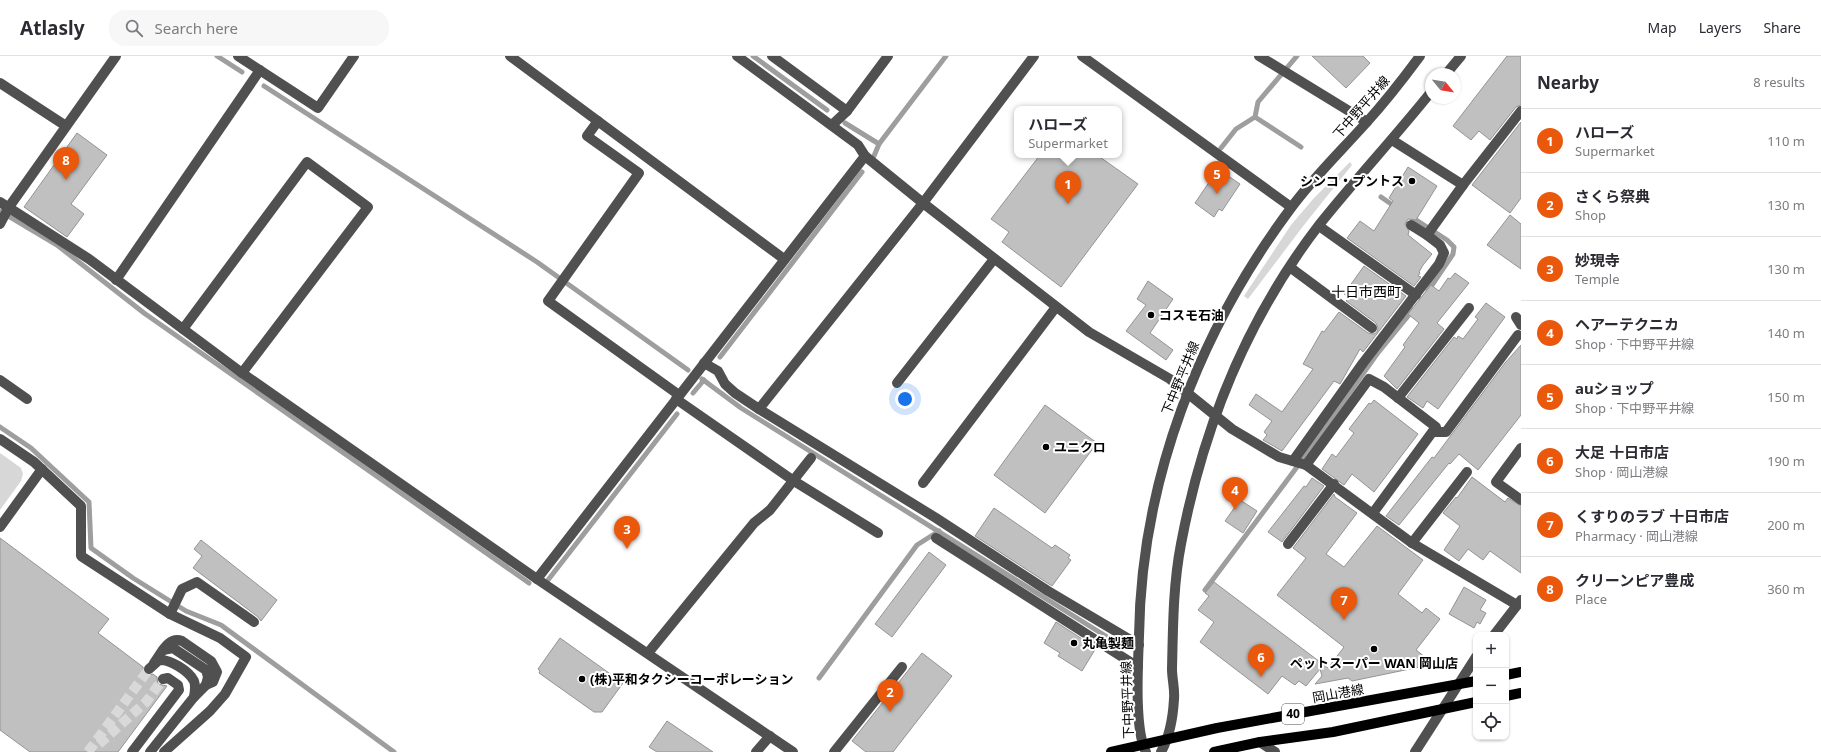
<!DOCTYPE html>
<html lang="en">
<head>
<meta charset="utf-8">
<style>
	:root { --surface:#fff; --page:#f7f7f7; --text:#2b2b33; --muted:#7c7c81; --line:#e1e1e2; --accent:#ea580c }
	body { margin:0; font-family:"Noto Sans","Noto Sans JP",sans-serif; background:var(--page); color:var(--text) }
	.controls { position:absolute; right:12px; bottom:12px; display:grid; overflow:hidden; border-radius:8px; box-shadow:0 1px 3px #0004 }
	.controls button { width:36px; height:36px; display:grid; place-items:center; padding:0; border:0; border-bottom:1px solid var(--line); background:var(--surface); color:var(--text); font:20px sans-serif }
	.compass { position:absolute; left:1425px; top:12px; width:36px; height:36px; border-radius:50%; background:var(--surface); box-shadow:0 1px 3px #0004; rotate:120deg }
	.you { position:absolute; left:905px; top:343px; width:14px; height:14px; margin:-10px; border:3px solid #fff; border-radius:50%; background:#1a73e8; box-shadow:0 0 0 6px #1a73e833 }
	.badge { display:grid; place-items:center; width:26px; height:26px; border-radius:50%; background:var(--accent); color:#fff; font-size:13px; font-weight:700 }
	.pin { position:absolute; translate:-50% -33px; filter:drop-shadow(0 1px 2px #0008) }
	.pin::after { content:''; position:absolute; top:21px; width:14px; height:12px; background:inherit; clip-path:polygon(0 0,100% 0,50% 100%) }
	.popup { position:absolute; left:1014px; top:50px; width:108px; height:52px; box-sizing:border-box; display:grid; place-content:center; border-radius:8px; background:var(--surface); filter:drop-shadow(0 1px 3px #0005); font-size:13px; white-space:nowrap; color:var(--muted) }
	.popup b { font-size:15px; color:var(--text) }
	.popup::after { content:''; position:absolute; left:50%; top:100%; margin-left:-8px; border:8px solid transparent; border-top-color:var(--surface) }
	.list { margin:0; padding:0; list-style:none }
	h2 { display:flex; justify-content:space-between; align-items:center; height:52px; margin:0; padding:0 16px; font-size:17px }
	h2 small { font-size:13px; font-weight:400; color:var(--muted) }
	.list li { display:grid; grid-template-columns:26px 1fr auto; gap:12px; align-items:center; box-sizing:border-box; height:64px; padding:0 16px; border-top:1px solid var(--line) }
	.list b { display:block; font-size:15px; white-space:nowrap }
	.list p { margin:0; font-size:13px; white-space:nowrap; color:var(--muted) }
	.list em { font-size:13px; font-style:normal; color:var(--muted) }
	.icon { flex:none; width:22px; height:22px; fill:none; stroke:currentColor; stroke-width:2; stroke-linecap:round; stroke-linejoin:round }
	.map { position:relative; flex:none; width:1521px; height:696px; overflow:hidden }
	header { display:flex; align-items:center; gap:24px; box-sizing:border-box; height:56px; padding:0 20px; background:var(--surface); border-bottom:1px solid var(--line) }
	header strong { font-size:19px }
	nav { display:flex; gap:22px; margin-inline-start:auto; font-size:14px }
	.search { width:280px; height:36px; background:var(--page); display:flex; align-items:center; gap:10px; box-sizing:border-box; padding:0 14px; border-radius:16px; color:var(--muted); font-size:15px }
	main { display:flex }
	aside { flex:1; background:var(--surface) }
	.map>svg:first-child { display:block }
</style>
</head>
<body>
<header>
<strong>Atlasly</strong>
<div class="search"><svg class="icon" aria-label="search" viewBox="0 0 24 24"><circle cx="10" cy="10" r="6"/><path d="M15 15l6 6"/></svg>Search here</div>
<nav><a>Map</a><a>Layers</a><a>Share</a></nav>
</header>
<main>
<div class="map">
<svg width="1521" height="696" viewBox="0 0 1521 696">
	<rect width="100%" height="100%" fill="#fff"/>
	<g fill="#d7d7d7">
		<path d="M1350,106L1352,109L1304,169L1248,243L1244,240L1291,169L1314,142Z"/>
		<path d="M0,397L21,412L23,418L21,425L0,454Z"/>
	</g>
	<g fill="none" stroke-linecap="round" stroke-linejoin="round">
		<g stroke="#9e9e9e" stroke-width="5">
			<path d="M217,0L242,16"/>
			<path d="M753,0L827,54"/>
			<path d="M264,30L537,206L688,314"/>
			<path d="M1255,61L1301,91"/>
			<path d="M845,67L879,88L874,100"/>
			<path d="M879,88L946,0"/>
			<path d="M1221,92L1236,73L1255,61L1258,46L1297,0"/>
			<path d="M1381,141L1397,152"/>
			<path d="M0,155L57,189L144,257L529,527"/>
			<path d="M1410,160L1447,184L1454,191L1453,198L1428,235"/>
			<path d="M720,301L862,116"/>
			<path d="M702,323L741,352L1112,584"/>
			<path d="M693,337L704,324"/>
			<path d="M0,371L31,392L89,446L91,492L133,522L186,555L221,569L394,696"/>
			<path d="M548,524L677,358"/>
			<path d="M1205,534L1294,415L1377,298L1413,254"/>
			<path d="M819,622L917,489L939,475"/>
		</g>
	</g>
	<g fill="#c0c0c0" stroke="#949494">
		<path d="M1312,0H1363L1370,7L1346,32Z"/>
		<path d="M1507,0H1521V49L1516,51L1490,84L1479,75L1471,84L1453,70Z"/>
		<path d="M1521,66V142L1510,157L1472,129Z"/>
		<path d="M77,77L107,99L71,148L84,158L67,181L24,151Z"/>
		<path d="M1040,99H1097L1138,128L1061,231L1002,186L1009,176L991,163Z"/>
		<path d="M1408,111L1437,130L1416,164L1408,163L1405,168L1409,175L1408,179L1432,198L1423,209L1419,216L1420,217L1418,220L1421,221L1414,230L1347,182L1360,165L1374,175L1393,145L1389,142Z"/>
		<path d="M1218,113L1240,128L1222,155L1219,153L1214,161L1195,147Z"/>
		<path d="M1510,159L1521,168V213L1487,189Z"/>
		<path d="M1364,210L1406,240L1363,296L1360,293L1340,328L1334,325L1282,395L1263,384L1267,379L1264,376L1272,365L1249,349L1256,338L1282,356L1313,313L1303,308L1322,275L1324,276L1339,256L1368,277L1374,278L1377,276L1378,272L1376,267L1346,245L1349,241L1344,238Z"/>
		<path d="M1455,217L1469,227L1437,267L1444,273L1397,333L1384,320L1405,291L1403,289L1419,267L1408,258L1431,229L1439,235L1448,222L1450,223Z"/>
		<path d="M1148,225L1173,243L1150,277L1173,294L1166,304L1126,275L1146,249L1137,243Z"/>
		<path d="M1486,247L1505,261L1438,353L1427,345L1423,352L1407,341L1454,281L1457,283L1458,280L1463,283L1478,263L1475,261Z"/>
		<path d="M1521,289V359L1478,414L1459,398L1450,408L1449,407L1399,469L1386,460L1432,401L1434,402L1505,307Z"/>
		<path d="M1374,344L1418,378L1374,436L1352,418L1344,429L1322,413L1332,398L1336,401L1354,377L1349,373L1369,347L1371,348Z"/>
		<path d="M1045,349L1097,387L1045,457L994,419Z"/>
		<path d="M1472,421L1505,446L1508,442L1521,450V517L1490,495L1483,504L1468,493L1459,505L1444,494L1460,470L1443,457L1456,441L1457,442Z"/>
		<path d="M1312,422L1324,430L1282,486L1268,476L1304,430L1306,431Z"/>
		<path d="M1334,438L1335,441L1357,457L1326,498L1344,511L1377,470L1423,504L1398,538L1422,557L1426,552L1440,563L1416,594L1434,608L1352,625L1348,622L1315,628L1322,620L1320,613L1306,630L1299,625L1295,629L1282,620L1268,638L1200,586L1214,566L1198,554L1209,540L1205,537L1214,526L1328,612L1344,591L1277,539L1306,502L1293,492Z"/>
		<path d="M1240,444L1257,455L1243,477L1225,465Z"/>
		<path d="M994,452L1052,492L1055,489L1070,499L1068,502L1071,504L1052,530L975,480Z"/>
		<path d="M0,482L109,563L98,577L143,611L144,618L150,619L153,618L157,621L158,628L167,630L118,696H30L0,674Z"/>
		<path d="M201,484L277,544L261,565L258,561L193,512L202,500L194,493Z"/>
		<path d="M929,496L946,509L892,581L875,568Z"/>
		<path d="M1464,531L1486,544L1480,554L1486,557L1480,568L1477,566L1474,572L1449,558Z"/>
		<path d="M1056,566L1096,592L1082,615L1058,600L1060,597L1044,587Z"/>
		<path d="M560,582L623,627L602,656H594L539,617L540,615L538,613Z"/>
		<path d="M922,597L952,620L893,696H866L852,685Z"/>
		<path d="M667,665L713,696H657L649,691Z"/>
	</g>
	<g fill="none" stroke-linecap="round" stroke-linejoin="round">
		<g stroke="#d9d9d9" stroke-width="10" stroke-dasharray="10 5" stroke-linecap="butt">
			<path d="M99,688L146,646L163,623"/>
			<path d="M88,696L149,613"/>
		</g>
		<g stroke="#505050" stroke-width="10">
			<path d="M238,0L318,52L354,0"/>
			<path d="M510,0L784,203"/>
			<path d="M737,0L858,89L865,100L923,147L1089,276L1170,323L1232,373L1279,401L1306,409L1412,487L1517,549"/>
			<path d="M772,0L847,55"/>
			<path d="M1082,0L1291,151"/>
			<path d="M1259,0L1367,66"/>
			<path d="M1446,18L1461,0"/>
			<path d="M0,27L66,70"/>
			<path d="M598,65L587,80L639,117L548,245L679,339"/>
			<path d="M832,69L847,55L888,0"/>
			<path d="M1392,84L1463,129"/>
			<path d="M0,146L89,203L242,317L537,523L793,696"/>
			<path d="M0,168L9,151L116,0"/>
			<path d="M1411,169L1427,179"/>
			<path d="M1319,170L1416,239"/>
			<path d="M1291,212L1372,272"/>
			<path d="M116,224L260,14"/>
			<path d="M1516,261L1521,269"/>
			<path d="M183,273L307,106L368,151L242,317"/>
			<path d="M704,307L718,315L725,328L735,337L759,353L936,462L1048,535L1139,589"/>
			<path d="M0,324L27,343"/>
			<path d="M897,327L994,203"/>
			<path d="M1398,342L1469,252"/>
			<path d="M676,343L794,425L878,477"/>
			<path d="M759,353L923,147L1034,0"/>
			<path d="M1433,376H1446L1518,279"/>
			<path d="M0,383L34,406L81,450V500L170,558L220,582L246,601L225,638L210,655L164,696"/>
			<path d="M1521,392L1496,426L1521,444"/>
			<path d="M1293,405L1363,307L1439,208L1444,197L1440,189L1427,179L1463,129L1521,55"/>
			<path d="M1306,409L1369,323L1384,331L1436,371L1373,457"/>
			<path d="M923,427L1056,251"/>
			<path d="M0,471L42,413"/>
			<path d="M936,482L1138,611"/>
			<path d="M1412,487L1467,416"/>
			<path d="M1288,488L1334,428"/>
			<path d="M537,523L865,100"/>
			<path d="M170,558L182,533L197,526L254,566"/>
			<path d="M1494,579L1521,544"/>
			<path d="M163,594L173,592L206,614L208,621L206,629"/>
			<path d="M648,597L754,467L770,454L811,402"/>
			<path d="M154,607C161,598 168,580 182,585L211,605L217,616L213,626L206,629L194,641"/>
			<path d="M149,613L159,604C170,603 189,615 194,625C196,630 195,635 194,641L150,696"/>
			<path d="M1260,686L1275,696"/>
			<path d="M132,696L179,634L178,629L168,622L163,623"/>
			<path d="M756,696L770,680"/>
			<path d="M834,696L902,611"/>
			<path d="M1146,696C1134,673 1138,608 1139,580C1141,425 1199,275 1291,152C1313,122 1341,95 1366,67C1385,46 1403,23 1420,0"/>
			<path d="M1161,696C1170,680 1173,661 1174,643C1175,633 1172,623 1172,613C1173,572 1173,529 1181,488C1203,371 1246,264 1319,169C1355,124 1395,81 1431,36"/>
			<path d="M1415,696L1476,601"/>
		</g>
		<g stroke="#000" stroke-width="10">
			<path d="M1506,619L1521,616"/>
			<path d="M1506,640L1521,637"/>
			<path d="M1111,696L1217,672L1476,625"/>
			<path d="M1214,696L1260,686L1333,676L1476,646"/>
		</g>
	</g>
	<g fill="#000" stroke="#fff" stroke-width="1.5">
		<circle cx="1412" cy="125" r="4"/>
		<circle cx="1151" cy="259" r="4"/>
		<circle cx="1046" cy="391" r="4"/>
		<circle cx="1074" cy="587" r="4"/>
		<circle cx="1374" cy="593" r="4"/>
		<circle cx="582" cy="623" r="4"/>
	</g>
	<g text-anchor="middle" stroke-width="4" stroke-linejoin="round" paint-order="stroke">
		<rect fill="#fff" stroke="#4c4c4c" stroke-width="1" x="1282" y="648" width="22" height="20" rx="3"/>
		<g font-size="12" font-weight="bold" fill="#000">
			<text x="1293" y="662">40</text>
		</g>
		<g font-size="13" fill="#000" stroke="#fff">
			<text transform="translate(1361 51) rotate(-49)" y="5">下中野平井線</text>
			<text transform="translate(1180 322) rotate(-68)" y="5">下中野平井線</text>
			<text transform="translate(1338 637) rotate(-10)" y="5">岡山港線</text>
			<text transform="translate(1127 644) rotate(-92)" y="5">下中野平井線</text>
		</g>
		<g font-size="13" font-weight="bold" fill="#000" stroke="#fff" text-anchor="start">
			<text x="1404" y="130" text-anchor="end">シンコ・プントス</text>
			<text x="1159" y="264">コスモ石油</text>
			<text x="1054" y="396">ユニクロ</text>
			<text x="1082" y="592">丸亀製麺</text>
			<text x="1374" y="612" text-anchor="middle">ペットスーパー WAN 岡山店</text>
			<text x="590" y="628">(株)平和タクシーコーポレーション</text>
		</g>
		<g font-size="14" fill="#000" stroke="#fff">
			<text x="1366" y="241">十日市西町</text>
		</g>
	</g>
</svg>
<div class="controls">
<button>+</button>
<button>−</button>
<button><svg class="icon" aria-label="locate" viewBox="0 0 24 24"><circle cx="12" cy="12" r="6"/><path d="M12 2v4M12 18v4M2 12h4M18 12h4"/></svg></button>
</div>
<svg class="compass" viewBox="-18 -18 36 36"><path d="M0-13l5 13h-10z" fill="#e53935"/><path d="M0 13l5-13h-10z" fill="#7c7c81"/></svg>
<div class="you"></div>
<div class="pin badge" style="left:1068px;top:148px">1</div>
<div class="popup"><b>ハローズ</b>Supermarket</div>
<div class="pin badge" style="left:890px;top:656px">2</div>
<div class="pin badge" style="left:627px;top:493px">3</div>
<div class="pin badge" style="left:1235px;top:454px">4</div>
<div class="pin badge" style="left:1217px;top:138px">5</div>
<div class="pin badge" style="left:1261px;top:621px">6</div>
<div class="pin badge" style="left:1344px;top:564px">7</div>
<div class="pin badge" style="left:66px;top:124px">8</div>
</div>
<aside>
<h2>Nearby<small>8 results</small></h2>
<ul class="list">
<li><span class="badge">1</span><div><b>ハローズ</b><p>Supermarket</p></div><em>110 m</em></li>
<li><span class="badge">2</span><div><b>さくら祭典</b><p>Shop</p></div><em>130 m</em></li>
<li><span class="badge">3</span><div><b>妙現寺</b><p>Temple</p></div><em>130 m</em></li>
<li><span class="badge">4</span><div><b>ヘアーテクニカ</b><p>Shop · 下中野平井線</p></div><em>140 m</em></li>
<li><span class="badge">5</span><div><b>auショップ</b><p>Shop · 下中野平井線</p></div><em>150 m</em></li>
<li><span class="badge">6</span><div><b>大足 十日市店</b><p>Shop · 岡山港線</p></div><em>190 m</em></li>
<li><span class="badge">7</span><div><b>くすりのラブ 十日市店</b><p>Pharmacy · 岡山港線</p></div><em>200 m</em></li>
<li><span class="badge">8</span><div><b>クリーンピア豊成</b><p>Place</p></div><em>360 m</em></li>
</ul>
</aside>
</main>
</body>
</html>
